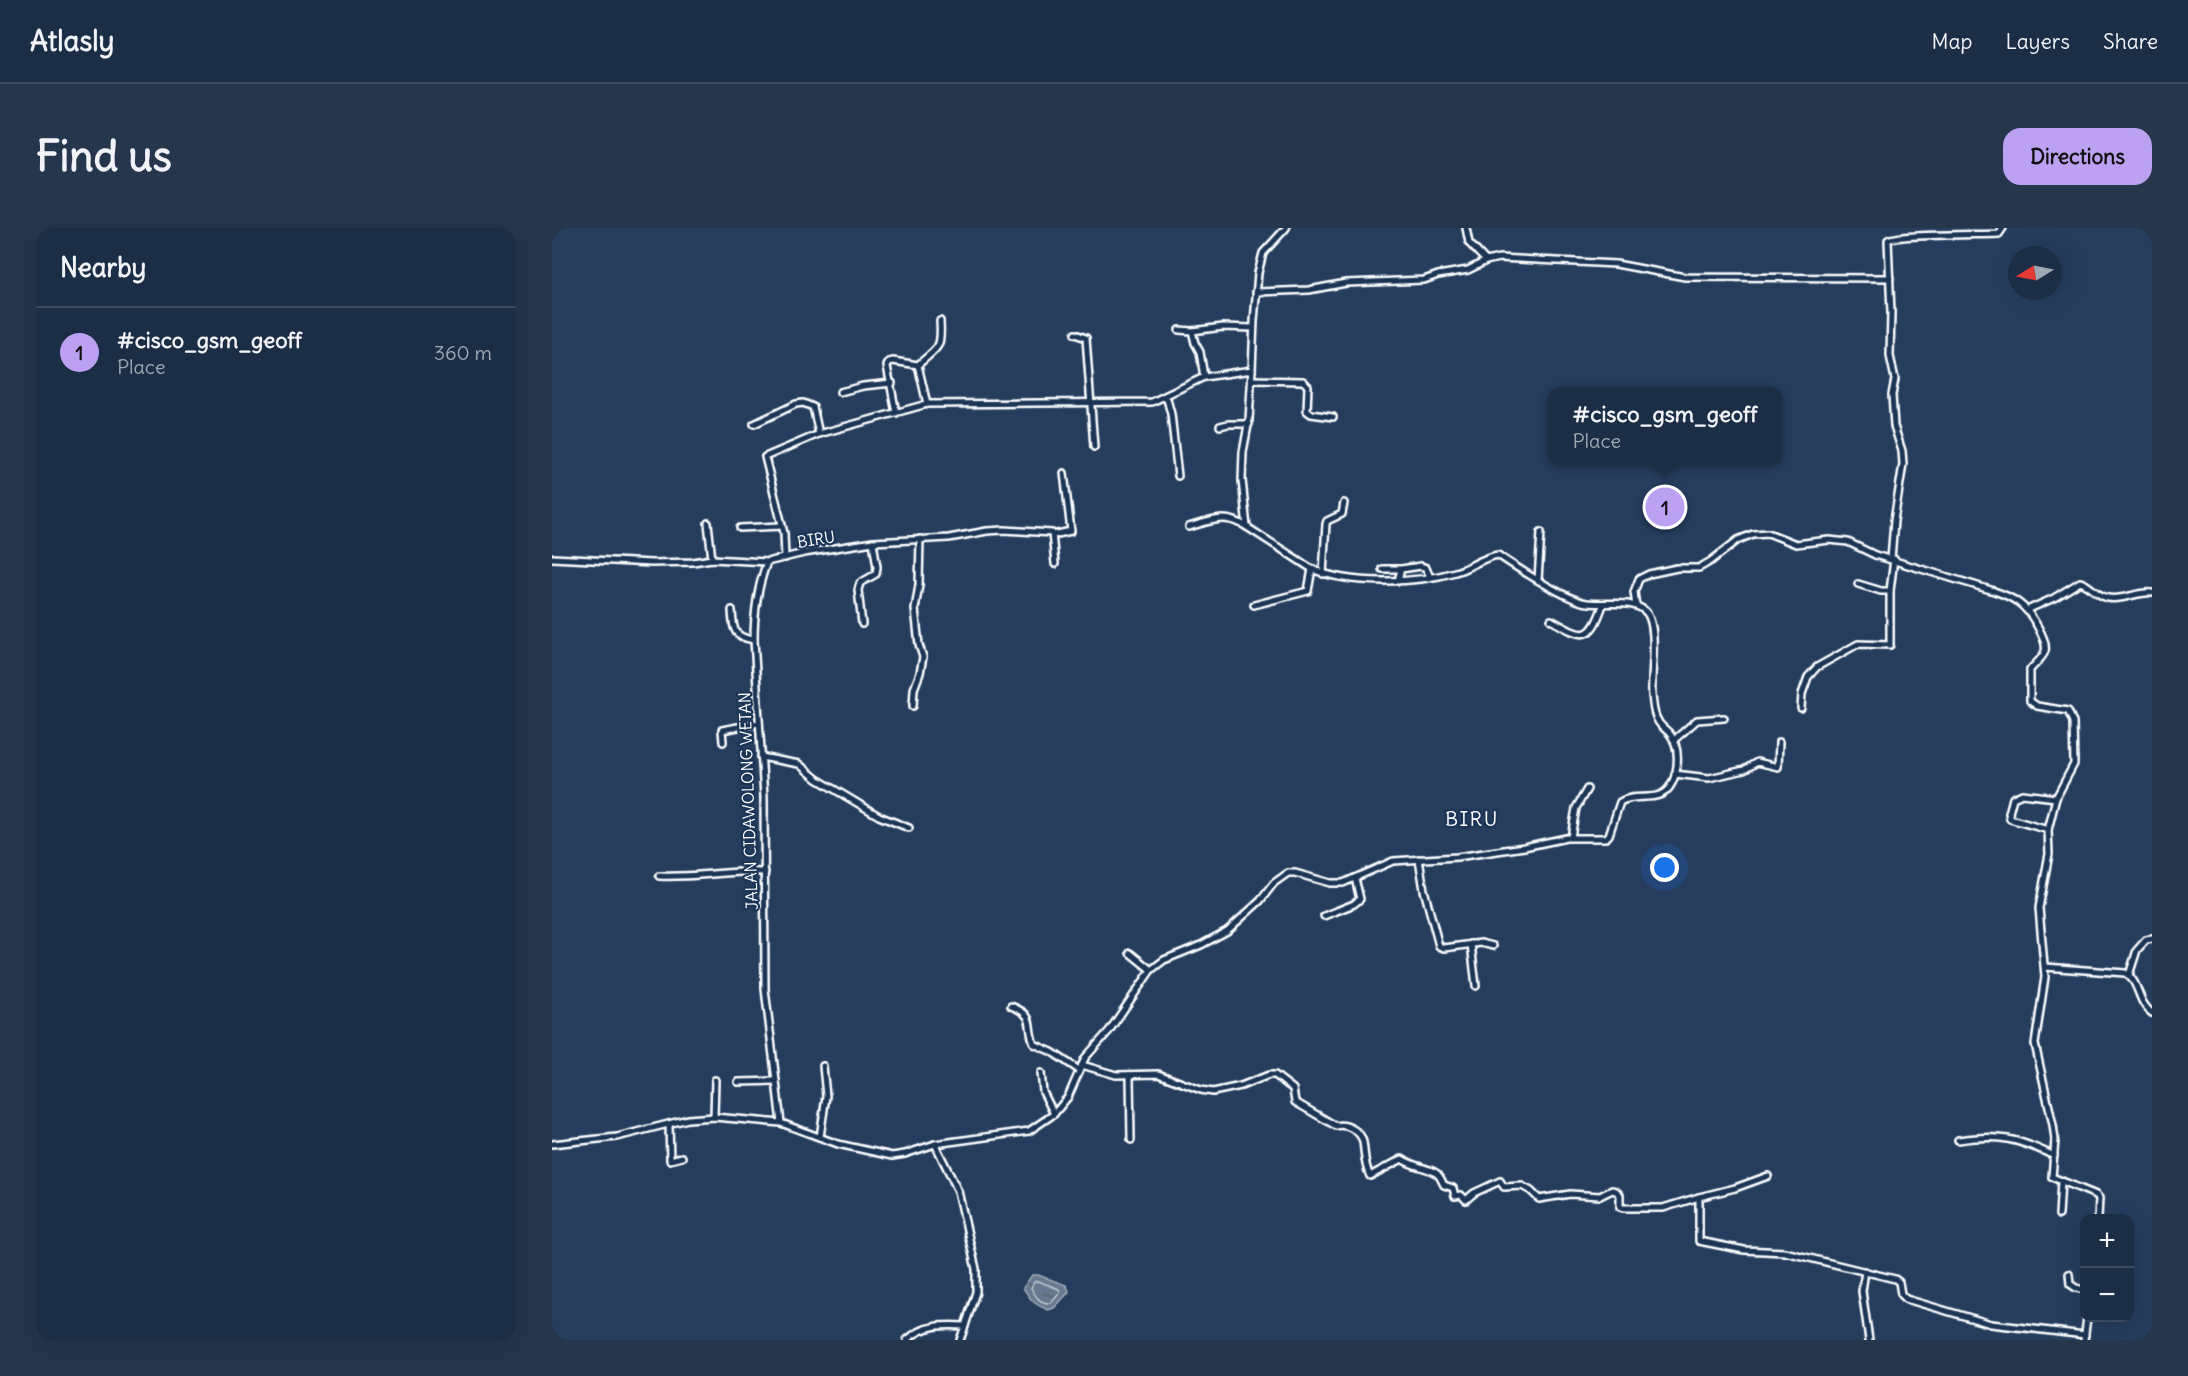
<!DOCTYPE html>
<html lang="en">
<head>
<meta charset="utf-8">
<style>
	:root { --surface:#1c2e46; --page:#25364d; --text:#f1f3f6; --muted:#a0a8b3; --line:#3a4a5f; --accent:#bca0f2 }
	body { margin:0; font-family:Delius,sans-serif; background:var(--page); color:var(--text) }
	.controls { position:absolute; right:18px; bottom:18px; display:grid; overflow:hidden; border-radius:12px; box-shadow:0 6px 24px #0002 }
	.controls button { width:54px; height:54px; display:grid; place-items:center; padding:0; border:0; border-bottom:2px solid var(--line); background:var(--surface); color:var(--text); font:30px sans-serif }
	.compass { position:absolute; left:1456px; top:18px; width:54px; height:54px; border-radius:50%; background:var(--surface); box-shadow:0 6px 24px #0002; rotate:260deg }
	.you { position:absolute; left:1113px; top:640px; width:21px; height:21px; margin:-15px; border:4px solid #fff; border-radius:50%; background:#1a73e8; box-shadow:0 0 0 9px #1a73e833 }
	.badge { display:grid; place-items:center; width:39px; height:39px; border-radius:50%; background:var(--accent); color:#111; font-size:20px; font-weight:700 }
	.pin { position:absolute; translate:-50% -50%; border:3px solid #fff; box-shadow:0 2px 6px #0006 }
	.popup { position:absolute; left:996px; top:159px; width:234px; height:78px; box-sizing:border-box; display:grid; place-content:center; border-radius:12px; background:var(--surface); filter:drop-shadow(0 2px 4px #0005); font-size:20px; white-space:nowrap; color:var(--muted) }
	.popup b { font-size:22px; color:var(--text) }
	.popup::after { content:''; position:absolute; left:50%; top:100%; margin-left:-12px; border:12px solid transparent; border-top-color:var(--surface) }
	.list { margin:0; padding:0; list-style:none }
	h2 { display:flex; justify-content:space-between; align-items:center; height:78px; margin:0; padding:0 24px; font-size:26px }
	h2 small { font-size:20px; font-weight:400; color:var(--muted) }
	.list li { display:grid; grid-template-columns:39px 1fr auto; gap:18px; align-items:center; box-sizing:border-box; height:90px; padding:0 24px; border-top:2px solid var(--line) }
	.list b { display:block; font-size:22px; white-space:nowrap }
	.list p { margin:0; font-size:20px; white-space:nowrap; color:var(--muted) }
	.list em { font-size:20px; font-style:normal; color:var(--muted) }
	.map { position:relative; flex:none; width:1600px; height:1112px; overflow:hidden; border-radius:18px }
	header { display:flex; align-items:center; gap:36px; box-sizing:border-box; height:84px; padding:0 30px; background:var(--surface); border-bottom:2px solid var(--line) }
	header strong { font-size:28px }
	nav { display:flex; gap:33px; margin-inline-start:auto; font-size:21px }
	.intro { display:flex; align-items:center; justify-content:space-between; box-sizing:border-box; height:144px; padding:0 36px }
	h1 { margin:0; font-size:42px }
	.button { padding:15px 27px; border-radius:18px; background:var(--accent); color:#111; font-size:21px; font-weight:700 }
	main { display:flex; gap:36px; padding:0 36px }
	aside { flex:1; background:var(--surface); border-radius:18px; box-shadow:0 6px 24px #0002 }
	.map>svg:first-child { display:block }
</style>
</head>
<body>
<header>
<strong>Atlasly</strong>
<nav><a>Map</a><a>Layers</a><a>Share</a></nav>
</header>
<div class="intro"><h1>Find us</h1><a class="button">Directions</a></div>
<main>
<aside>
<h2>Nearby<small></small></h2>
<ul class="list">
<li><span class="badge">1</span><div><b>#cisco_gsm_geoff</b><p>Place</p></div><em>360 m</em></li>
</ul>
</aside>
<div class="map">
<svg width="1600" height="1112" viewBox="0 0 1600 1112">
	<defs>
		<pattern id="water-ripples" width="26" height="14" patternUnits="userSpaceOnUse" patternTransform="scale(1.5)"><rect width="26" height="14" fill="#67788e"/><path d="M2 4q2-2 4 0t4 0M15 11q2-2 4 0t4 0" fill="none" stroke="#5a626d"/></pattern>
	</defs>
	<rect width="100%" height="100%" fill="#263d5e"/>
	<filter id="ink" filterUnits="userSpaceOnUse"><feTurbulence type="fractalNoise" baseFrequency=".0167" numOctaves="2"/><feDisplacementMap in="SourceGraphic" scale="12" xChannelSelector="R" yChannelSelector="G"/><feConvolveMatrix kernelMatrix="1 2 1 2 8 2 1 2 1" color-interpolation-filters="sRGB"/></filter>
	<g filter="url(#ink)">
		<path fill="url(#water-ripples)" stroke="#a4aebb" stroke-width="1.5" d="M480,1047H486L514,1057L517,1063L516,1065L502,1080L496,1082C478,1074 481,1073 471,1060Z"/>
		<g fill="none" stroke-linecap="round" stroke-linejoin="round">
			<path stroke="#c2c9d2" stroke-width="1.5" d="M486,1053L507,1061L508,1065L499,1075C488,1076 483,1068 479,1060L482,1054Z"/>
			<g stroke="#fff" stroke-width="10">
				<g id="minor">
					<path d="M914,0L917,15L934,33"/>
					<path d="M704,64L757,62L794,55L872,52L886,47L916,42L934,33L947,30L1064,36L1133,49L1338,50"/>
					<path d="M627,102L640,103L643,115L648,124L652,149"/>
					<path d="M640,103L671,99L701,100"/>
					<path d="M523,106L534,110L542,219"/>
					<path d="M700,142L702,93L706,45L711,25L734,0"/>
					<path d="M700,152L751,153L756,158L755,183L759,186L781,189"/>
					<path d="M288,164L311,158L340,155"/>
					<path d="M610,169L615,171L619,186L626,248"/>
					<path d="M375,176L366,137C385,119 390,123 388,93"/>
					<path d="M344,185L335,138L337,134L341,133L366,137"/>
					<path d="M202,196L244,176L251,175L261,179L267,206"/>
					<path d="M668,198L676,196H697"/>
					<path d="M156,295L160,331"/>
					<path d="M637,299C661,292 674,285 695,299"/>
					<path d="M188,300L230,298"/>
					<path d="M501,307L519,303L512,245"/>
					<path d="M0,330L100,335L141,334L160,331L215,334L252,325L321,314L397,310L435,303L452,302L500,305L503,336"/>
					<path d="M233,330L232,305L213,229L267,206L375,176L600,174L652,149L700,142L697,192L691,224L690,252L695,299L760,341C797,357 864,356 903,344C918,340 931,329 946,327C967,341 1007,367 1030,374C1049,379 1076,370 1092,382C1108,394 1098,448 1100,467C1101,475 1101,486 1106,493C1108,498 1115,502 1118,506C1128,519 1127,541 1120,555C1109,578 1085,563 1068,574L1057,607L1054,610H1014L972,619L905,629L841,633L791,655H778L743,645H736L722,655L708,673L675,703L649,717L612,732L599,742L557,803L533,830L516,869L502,886L477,903L383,916"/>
					<path d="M1339,331L1342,293L1351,236L1350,223L1342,198L1340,167L1343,151L1338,128L1339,85L1336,12C1345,6 1429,7 1447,6L1451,0"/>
					<path d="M215,334C205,360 202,385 202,412L212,569L213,761L229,895"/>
					<path d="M830,341H849"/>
					<path d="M771,346L774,296L775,293L790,286L792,275"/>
					<path d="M986,352L989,304"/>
					<path d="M846,353L849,341L869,338L874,340L878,349"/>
					<path d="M1306,356L1329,363H1338L1342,331"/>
					<path d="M702,377L756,363L760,341"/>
					<path d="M1084,378L1082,364L1087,351L1097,346L1125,340H1147L1159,333L1186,312L1201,306L1216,305L1244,316L1277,312L1296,314L1323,327L1442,363C1451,366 1459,369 1467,375C1477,382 1496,411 1493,423C1491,430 1483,436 1478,442V473L1485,478L1516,483L1521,494L1522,536L1504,570L1496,602L1497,626L1487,680L1493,749L1483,816L1501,897L1503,912L1500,949L1544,967L1547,970L1546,990"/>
					<path d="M180,382C181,401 181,409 202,412"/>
					<path d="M1475,382L1502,370L1528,354C1538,356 1544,368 1556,370C1571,373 1586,363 1600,365"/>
					<path d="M999,392C1031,410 1038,415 1051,377"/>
					<path d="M310,396L306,362L308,355L324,346L325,339L321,314"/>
					<path d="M361,478L362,461L368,445L371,429L367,417L363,381L367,357L368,311"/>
					<path d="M1249,480L1250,466L1256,449L1265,439L1306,416L1338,417V363"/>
					<path d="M1122,512L1145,492L1172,490"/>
					<path d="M171,514L170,502L207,495"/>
					<path d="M209,529L247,536L265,551L327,588L357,600"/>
					<path d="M1123,546L1157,550L1192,542L1205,534L1226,539L1227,514"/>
					<path d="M1496,602L1458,591L1457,585L1461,570L1470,566L1504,570"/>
					<path d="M1019,609L1024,580L1035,561"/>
					<path d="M867,631L872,662L887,718L892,720L929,715L941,718"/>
					<path d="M107,648C143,650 177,642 213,644"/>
					<path d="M772,688L802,676L808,671L803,650"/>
					<path d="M919,716L924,758"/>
					<path d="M578,725L599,742"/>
					<path d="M1493,739L1573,745C1588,753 1585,775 1600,785"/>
					<path d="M1577,747L1585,722L1594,712L1600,711"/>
					<path d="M459,778C485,788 474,796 482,816L500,824L527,842"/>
					<path d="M530,837L564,847L606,846L649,862L661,864L689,858L717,847H723L741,861L743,874L784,898C794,895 809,903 811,914C813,926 812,937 818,948L850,931C860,939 882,940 887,948C889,950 890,954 892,957L901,960L903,968L909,967L914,972L922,965L948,953L952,959L970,958L979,963L987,971L1018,966L1048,968L1060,962L1064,963L1068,967V979L1071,980H1111L1147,969"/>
					<path d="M489,845L491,864L502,886"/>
					<path d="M578,847L579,912"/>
					<path d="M186,854L224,853"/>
					<path d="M162,889L163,852"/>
					<path d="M117,897L118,932L130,929"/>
					<path d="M268,909L274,868L271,838"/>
					<path d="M1406,912C1447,906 1465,910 1502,928"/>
					<path d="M0,916L65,909L136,891L162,889L229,895L286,916L340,928L353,926L383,916L406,963L424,1041V1064L413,1098"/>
					<path d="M1216,948L1183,960L1147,969V1013L1192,1022L1233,1024L1343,1051L1347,1054L1349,1066L1354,1071L1439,1096L1533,1107"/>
					<path d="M1507,987L1509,953"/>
					<path d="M1313,1043L1310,1063L1317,1112"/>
					<path d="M1517,1046L1518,1056L1524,1060L1532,1062"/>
					<path d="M355,1112C372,1096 392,1097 413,1098L408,1112"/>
					<path d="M1532,1112L1535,1090"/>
				</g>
			</g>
			<use href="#minor" stroke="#1d3557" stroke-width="5"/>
		</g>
	</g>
	<g text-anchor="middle" stroke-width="4.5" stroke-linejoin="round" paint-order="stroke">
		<g font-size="16" fill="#fff" stroke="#1d3557">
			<text transform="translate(264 311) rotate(-9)" y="6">BIRU</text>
			<text transform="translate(196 573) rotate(-92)" y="6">JALAN CIDAWOLONG WETAN</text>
		</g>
		<g font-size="20" letter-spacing="1.5" fill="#fff" stroke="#1d3557">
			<text x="920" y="598">BIRU</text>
		</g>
	</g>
</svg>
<div class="controls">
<button>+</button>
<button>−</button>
</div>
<svg class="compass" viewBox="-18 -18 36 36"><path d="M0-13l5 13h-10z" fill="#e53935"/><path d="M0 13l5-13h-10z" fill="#a0a8b3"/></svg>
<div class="you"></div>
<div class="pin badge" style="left:1113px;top:279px">1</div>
<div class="popup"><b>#cisco_gsm_geoff</b>Place</div>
</div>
</main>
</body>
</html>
